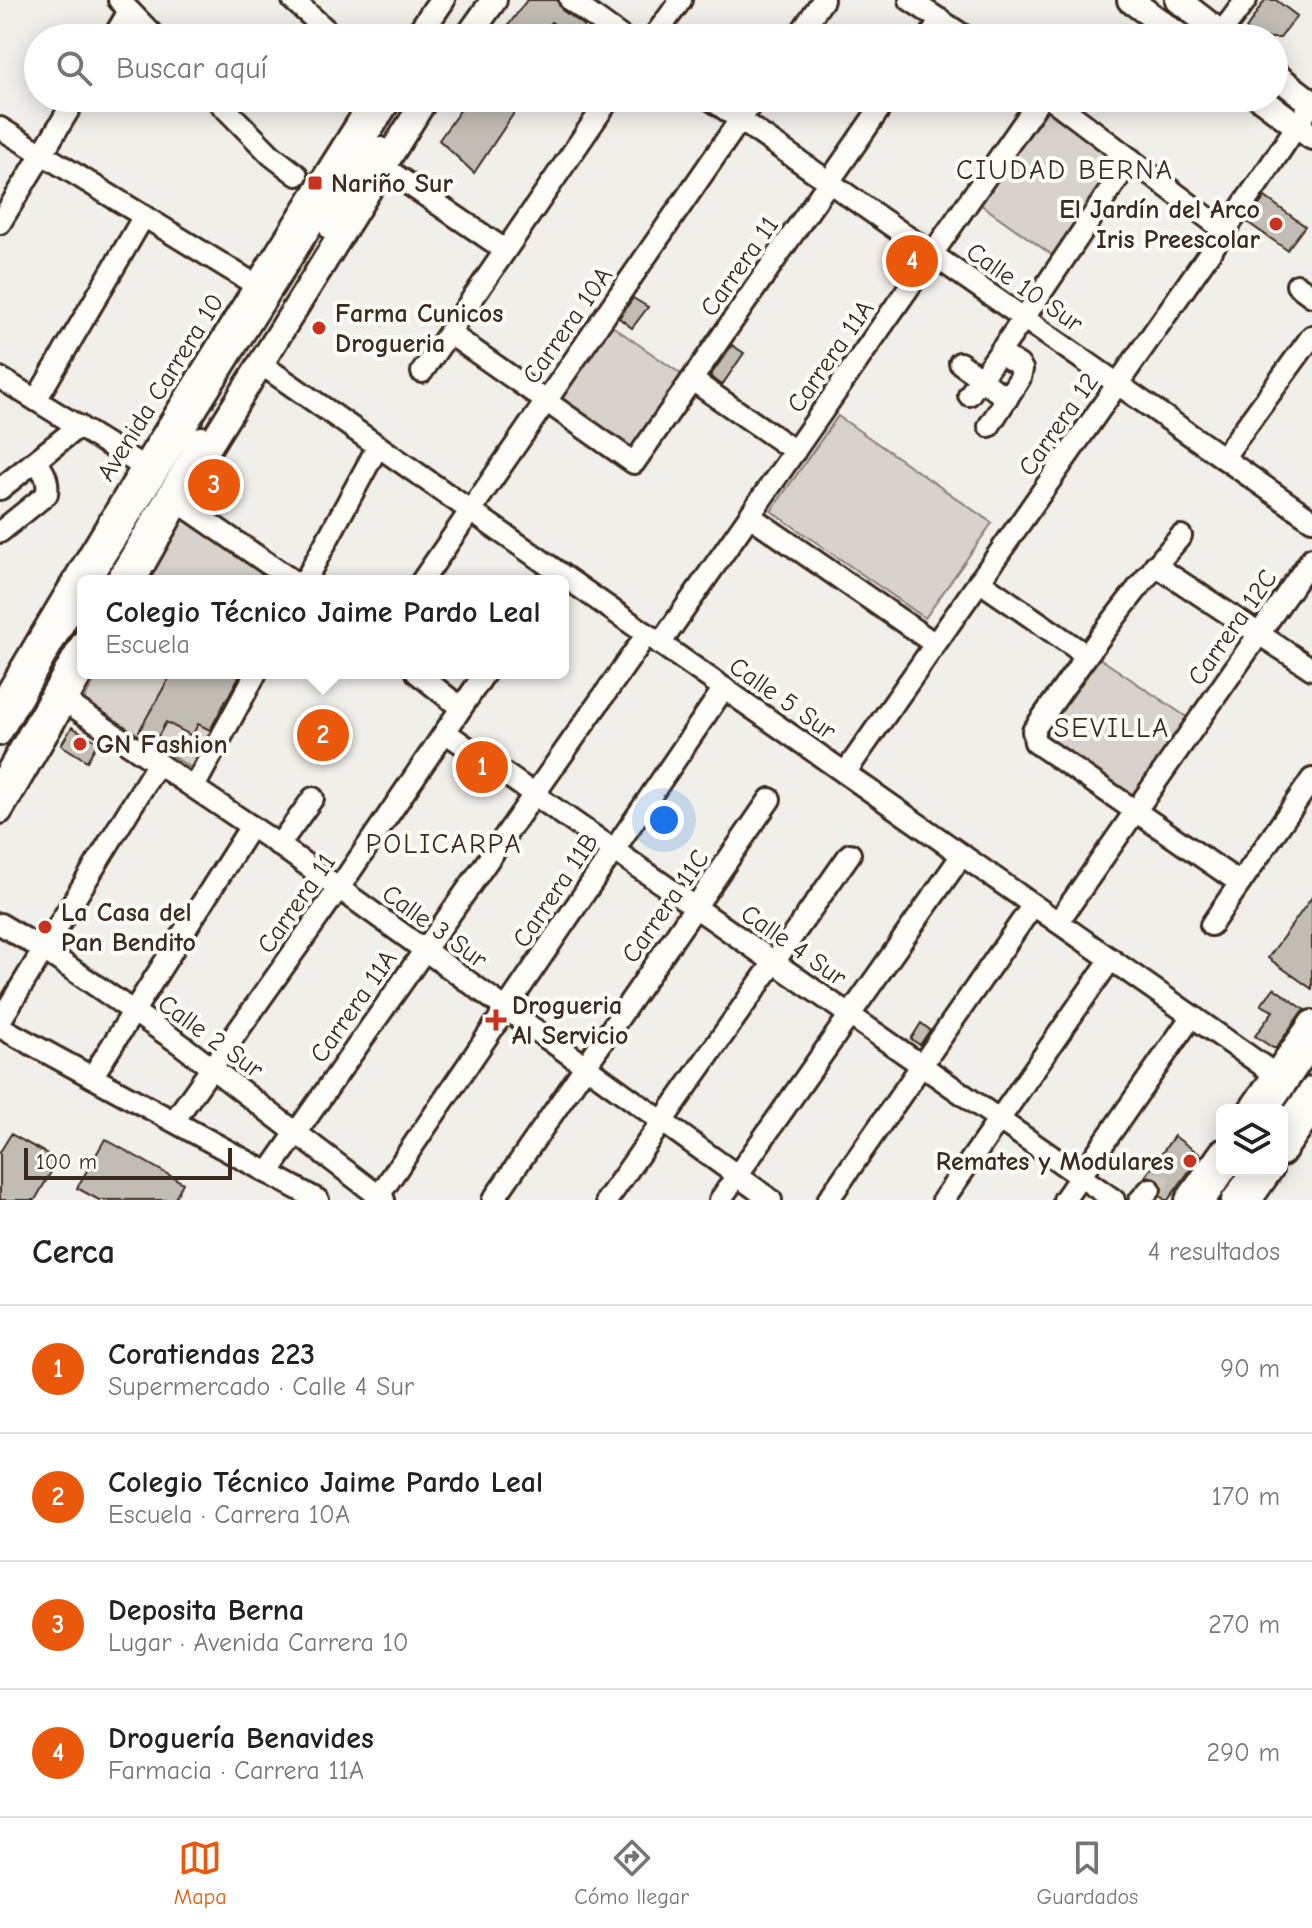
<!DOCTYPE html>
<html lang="es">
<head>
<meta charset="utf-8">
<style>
	:root { --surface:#fff; --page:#f6f6f6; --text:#222; --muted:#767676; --line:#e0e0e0; --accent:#ea580c }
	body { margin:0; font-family:"Comic Neue",sans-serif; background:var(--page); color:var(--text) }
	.controls { position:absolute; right:24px; bottom:24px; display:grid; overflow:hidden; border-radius:12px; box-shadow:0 4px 20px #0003 }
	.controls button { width:72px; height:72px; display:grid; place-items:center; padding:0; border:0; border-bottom:2px solid var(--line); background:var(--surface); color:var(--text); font:40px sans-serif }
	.scale { position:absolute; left:24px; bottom:20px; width:208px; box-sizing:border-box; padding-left:8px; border:4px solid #3b2a1e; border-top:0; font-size:22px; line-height:28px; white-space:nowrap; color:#3b2a1e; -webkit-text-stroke:6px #fdfcf7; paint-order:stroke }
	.you { position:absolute; left:664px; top:820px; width:28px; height:28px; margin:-20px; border:6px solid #fff; border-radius:50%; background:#1a73e8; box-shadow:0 0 0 12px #1a73e833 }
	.badge { display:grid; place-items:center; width:52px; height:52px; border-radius:50%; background:var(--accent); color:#fff; font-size:26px; font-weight:700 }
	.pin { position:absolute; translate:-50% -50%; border:4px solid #fff; box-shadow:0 2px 8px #0006 }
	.popup { position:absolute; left:77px; top:575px; width:492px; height:104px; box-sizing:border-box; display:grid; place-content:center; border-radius:12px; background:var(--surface); filter:drop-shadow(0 2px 6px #0005); font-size:26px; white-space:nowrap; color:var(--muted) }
	.popup b { font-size:30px; color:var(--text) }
	.popup::after { content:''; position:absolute; left:50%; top:100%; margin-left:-16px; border:16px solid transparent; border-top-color:var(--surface) }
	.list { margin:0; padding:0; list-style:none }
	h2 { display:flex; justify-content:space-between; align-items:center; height:104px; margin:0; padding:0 32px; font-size:34px }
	h2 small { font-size:26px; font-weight:400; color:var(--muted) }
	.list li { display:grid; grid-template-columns:52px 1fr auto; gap:24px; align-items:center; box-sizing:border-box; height:128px; padding:0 32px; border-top:2px solid var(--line) }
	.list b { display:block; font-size:30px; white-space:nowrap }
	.list p { margin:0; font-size:26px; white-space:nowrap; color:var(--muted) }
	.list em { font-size:26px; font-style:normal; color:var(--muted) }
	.icon { flex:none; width:44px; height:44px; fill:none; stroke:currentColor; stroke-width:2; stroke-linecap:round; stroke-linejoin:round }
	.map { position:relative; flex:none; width:1312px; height:1200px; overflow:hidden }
	.search { position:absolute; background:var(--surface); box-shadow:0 4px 20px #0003; left:24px; right:24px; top:24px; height:88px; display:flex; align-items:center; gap:20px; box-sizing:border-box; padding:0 28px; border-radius:44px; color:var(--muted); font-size:30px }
	.sheet { height:616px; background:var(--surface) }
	nav { display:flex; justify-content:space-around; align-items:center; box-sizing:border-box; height:112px; border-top:2px solid var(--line); background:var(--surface); font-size:22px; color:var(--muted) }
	nav a { display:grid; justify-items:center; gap:4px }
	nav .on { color:var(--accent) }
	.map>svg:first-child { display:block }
</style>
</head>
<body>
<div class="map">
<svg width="1312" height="1200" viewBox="0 0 1312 1200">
	<rect width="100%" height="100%" fill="#f1efea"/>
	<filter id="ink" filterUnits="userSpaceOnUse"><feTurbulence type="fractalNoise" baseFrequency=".0125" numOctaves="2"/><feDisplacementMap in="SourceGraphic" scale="16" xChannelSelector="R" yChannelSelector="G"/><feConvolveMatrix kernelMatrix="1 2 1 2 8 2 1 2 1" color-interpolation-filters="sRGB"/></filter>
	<g filter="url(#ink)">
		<g fill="#d7d2cc" stroke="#897e75" stroke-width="2">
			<path d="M1048,110L1123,163L1055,257L980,204Z"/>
			<path d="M612,326L681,374L631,448L560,400Z"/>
			<path d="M838,416L992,523L925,618L771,511Z"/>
			<path d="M184,513L284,581H148Z"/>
			<path d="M1095,655L1188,718L1134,798L1040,734Z"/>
			<path d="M98,673H249L196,771L84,700Z"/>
		</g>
		<g fill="#c1bcb4" stroke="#3b2a1e" stroke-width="2">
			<path d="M527,0H557L562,10L584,26L575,38L551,22L540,38H508L502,34Z"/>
			<path d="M1265,0H1276L1297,16L1280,38H1258L1246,29Z"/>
			<path d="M469,98H524L474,173L439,140Z"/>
			<path d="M1265,197L1305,226L1287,250L1247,222Z"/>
			<path d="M633,298L648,307L632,328L619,318Z"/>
			<path d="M732,345L744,353L722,385L710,376Z"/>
			<path d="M218,462L233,471L218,496L203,487Z"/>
			<path d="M172,673H241L210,730L198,724L192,736L166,722L156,740L139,731Z"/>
			<path d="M72,727L98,742L87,761L61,745Z"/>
			<path d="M1312,897V989L1268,958Z"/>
			<path d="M1274,988L1305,1010L1300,1014L1276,1048H1273L1255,1036L1273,1011L1261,1005Z"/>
			<path d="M921,1023L930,1030L920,1045L911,1039Z"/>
			<path d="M11,1134L58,1160L35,1200H0V1152Z"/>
			<path d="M1174,1136L1201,1155L1168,1200H1165L1160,1196L1163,1186L1159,1180L1152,1176L1145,1177Z"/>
			<path d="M105,1139L183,1183L174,1200H99L77,1188Z"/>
		</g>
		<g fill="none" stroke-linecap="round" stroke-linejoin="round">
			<path stroke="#cdc8c1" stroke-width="20" stroke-dasharray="20 10" stroke-linecap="butt" d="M1150,1189L1156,1183L1175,1190"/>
			<g stroke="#3b2a1e" stroke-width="26">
				<g id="minor">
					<path d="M119,0L156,38"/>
					<path d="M293,0L335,38"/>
					<path d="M570,0L623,38"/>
					<path d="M910,0L967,38"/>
					<path d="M1221,33L1246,0"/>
					<path d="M113,38L129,11"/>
					<path d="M653,38L681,0"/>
					<path d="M797,38L823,0"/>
					<path d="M929,38L941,20"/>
					<path d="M215,98L271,155L297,175"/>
					<path d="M709,98L1312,520"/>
					<path d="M1050,98L1225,231"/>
					<path d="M0,128L256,285"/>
					<path d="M382,166L505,250"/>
					<path d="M0,223L76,98"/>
					<path d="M330,229L381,148"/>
					<path d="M1297,285L1312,296"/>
					<path d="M449,333L634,463L887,98"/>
					<path d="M960,363L1007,399"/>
					<path d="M261,364L1276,1075"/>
					<path d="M422,372L610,98"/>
					<path d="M0,378L144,467"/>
					<path d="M692,380L795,451"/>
					<path d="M969,395L1024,318L1131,159"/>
					<path d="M36,400L144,216"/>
					<path d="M989,426L1020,378L1022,369L1019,365L1000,353"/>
					<path d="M1223,458L1312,336"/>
					<path d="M0,489L79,426"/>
					<path d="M177,501L293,581"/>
					<path d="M750,516L935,644"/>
					<path d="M0,532L47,494C49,479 44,472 36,461"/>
					<path d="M1181,536C1127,598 1080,664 1033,731L1035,742L1240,883"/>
					<path d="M1155,565L1312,669"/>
					<path d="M89,581L392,98"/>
					<path d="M116,581L202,437"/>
					<path d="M305,581L378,446"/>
					<path d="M422,581L755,98"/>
					<path d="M979,581L1086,655"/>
					<path d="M660,644L1041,98"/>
					<path d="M417,673L461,708"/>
					<path d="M65,701L279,845L771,1200"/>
					<path d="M445,732L1114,1200"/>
					<path d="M0,735L83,591"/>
					<path d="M845,773L1264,175L1312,103"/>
					<path d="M0,783L83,640"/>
					<path d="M194,787L256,673"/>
					<path d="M279,845L313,798"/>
					<path d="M1058,922L1312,558"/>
					<path d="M0,924L44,950L179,1043L384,1200"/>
					<path d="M1211,925L1312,779"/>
					<path d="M0,1021L158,763"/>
					<path d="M0,1027L318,1200"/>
					<path d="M92,1077L251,826"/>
					<path d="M1268,1110L1312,1046"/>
					<path d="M174,1121L339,888L485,673"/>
					<path d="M1282,1129L1312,1087"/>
					<path d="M268,1173L647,634"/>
					<path d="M376,1200L724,688"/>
					<path d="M493,1200L770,799"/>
					<path d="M607,1200L850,854"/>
					<path d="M720,1200L962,855"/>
					<path d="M828,1200L1033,905"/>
					<path d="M943,1200L1111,959"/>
					<path d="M1064,1200L1192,1016"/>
					<path d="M1140,1200L1150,1189"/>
					<path d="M1205,1200L1226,1170"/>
					<path d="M1232,1200L1253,1170"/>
				</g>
			</g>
			<g stroke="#3b2a1e" stroke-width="30">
				<g id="major">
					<path d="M1130,0L1182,38"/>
					<path d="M1178,0L1227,38"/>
					<path d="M416,38L442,0"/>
					<path d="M467,38L494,0"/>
					<path d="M1274,74L1312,103"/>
					<path d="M1260,98L1312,137"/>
					<path d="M133,581L207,450L426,98"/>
					<path d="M0,708C120,502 248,301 375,98"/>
					<path d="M0,811L83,669"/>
					<path d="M1251,1110L1312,1023"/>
					<path d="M1282,1153L1312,1110"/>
					<path d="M1188,1200L1222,1152"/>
					<path d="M1249,1200L1270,1170"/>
				</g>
			</g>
			<use href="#minor" stroke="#fdfcf7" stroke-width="20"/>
			<use href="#major" stroke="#fdfcf7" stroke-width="24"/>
		</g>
	</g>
	<g fill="#c8321e" stroke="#fdfcf7" stroke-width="3">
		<rect x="307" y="175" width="16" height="16" rx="4"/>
		<circle cx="1276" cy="224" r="8"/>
		<circle cx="319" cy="328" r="8"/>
		<circle cx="80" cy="744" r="8"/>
		<circle cx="45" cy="927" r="8"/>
		<path d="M492 1008h8v8h8v8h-8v8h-8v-8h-8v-8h8z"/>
		<circle cx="1190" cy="1161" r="8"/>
	</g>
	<g text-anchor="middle" stroke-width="8" stroke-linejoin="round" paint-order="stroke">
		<g font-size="26" font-weight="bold" fill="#3b2a1e" stroke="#fdfcf7" text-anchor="start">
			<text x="331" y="192">Nariño Sur</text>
			<text x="1260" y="218" text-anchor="end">El Jardín del Arco<tspan x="1260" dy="30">Iris Preescolar</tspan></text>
			<text x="335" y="322">Farma Cunicos<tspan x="335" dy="30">Drogueria</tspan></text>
			<text x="96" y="753">GN Fashion</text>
			<text x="61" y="921">La Casa del<tspan x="61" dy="30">Pan Bendito</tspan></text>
			<text x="512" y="1014">Drogueria<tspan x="512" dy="30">Al Servicio</tspan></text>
			<text x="1174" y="1170" text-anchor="end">Remates y Modulares</text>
		</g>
		<g font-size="26" fill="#3b2a1e" stroke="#fdfcf7">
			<text transform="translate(739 266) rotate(-55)" y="9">Carrera 11</text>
			<text transform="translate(1025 287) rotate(35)" y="9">Calle 10 Sur</text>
			<text transform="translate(567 325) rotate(-55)" y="9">Carrera 10A</text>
			<text transform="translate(830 356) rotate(-55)" y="9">Carrera 11A</text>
			<text transform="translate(160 387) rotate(-58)" y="9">Avenida Carrera 10</text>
			<text transform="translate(1058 424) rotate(-55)" y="9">Carrera 12</text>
			<text transform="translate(1232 627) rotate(-55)" y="9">Carrera 12C</text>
			<text transform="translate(783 698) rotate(35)" y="9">Calle 5 Sur</text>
			<text transform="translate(555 890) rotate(-56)" y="9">Carrera 11B</text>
			<text transform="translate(296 903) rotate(-55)" y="9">Carrera 11</text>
			<text transform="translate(665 906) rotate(-55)" y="9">Carrera 11C</text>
			<text transform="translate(435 926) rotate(36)" y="9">Calle 3 Sur</text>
			<text transform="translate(794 945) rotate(35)" y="9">Calle 4 Sur</text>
			<text transform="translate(353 1006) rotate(-55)" y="9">Carrera 11A</text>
			<text transform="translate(211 1036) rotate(36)" y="9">Calle 2 Sur</text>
		</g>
		<g font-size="28" letter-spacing="2" fill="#3b2a1e" stroke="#fdfcf7">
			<text x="1065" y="179">CIUDAD BERNA</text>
			<text x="1112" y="737">SEVILLA</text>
			<text x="444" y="853">POLICARPA</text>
		</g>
	</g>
</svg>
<div class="controls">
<button><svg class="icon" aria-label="layers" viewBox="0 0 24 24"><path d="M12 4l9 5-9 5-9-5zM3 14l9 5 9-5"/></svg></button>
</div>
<div class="scale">100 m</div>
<div class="you"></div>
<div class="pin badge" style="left:482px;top:767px">1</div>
<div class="pin badge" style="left:323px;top:735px">2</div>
<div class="popup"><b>Colegio Técnico Jaime Pardo Leal</b>Escuela</div>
<div class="pin badge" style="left:214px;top:485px">3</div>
<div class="pin badge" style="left:912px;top:261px">4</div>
<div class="search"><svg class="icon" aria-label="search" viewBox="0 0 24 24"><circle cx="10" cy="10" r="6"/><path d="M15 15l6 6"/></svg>Buscar aquí</div>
</div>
<section class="sheet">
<h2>Cerca<small>4 resultados</small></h2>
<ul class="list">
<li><span class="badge">1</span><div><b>Coratiendas 223</b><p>Supermercado · Calle 4 Sur</p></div><em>90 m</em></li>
<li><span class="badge">2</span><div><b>Colegio Técnico Jaime Pardo Leal</b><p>Escuela · Carrera 10A</p></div><em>170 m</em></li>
<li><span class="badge">3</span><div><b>Deposita Berna</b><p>Lugar · Avenida Carrera 10</p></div><em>270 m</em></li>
<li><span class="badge">4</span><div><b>Droguería Benavides</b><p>Farmacia · Carrera 11A</p></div><em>290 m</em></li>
</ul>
</section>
<nav>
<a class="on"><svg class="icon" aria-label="map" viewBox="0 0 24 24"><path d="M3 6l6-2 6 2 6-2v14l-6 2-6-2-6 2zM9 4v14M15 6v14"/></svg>Mapa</a>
<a><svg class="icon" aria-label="directions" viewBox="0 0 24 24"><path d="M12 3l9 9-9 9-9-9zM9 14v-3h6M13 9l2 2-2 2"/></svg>Cómo llegar</a>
<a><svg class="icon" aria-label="saved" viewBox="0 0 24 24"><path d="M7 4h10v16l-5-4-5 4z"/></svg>Guardados</a>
</nav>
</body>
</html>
